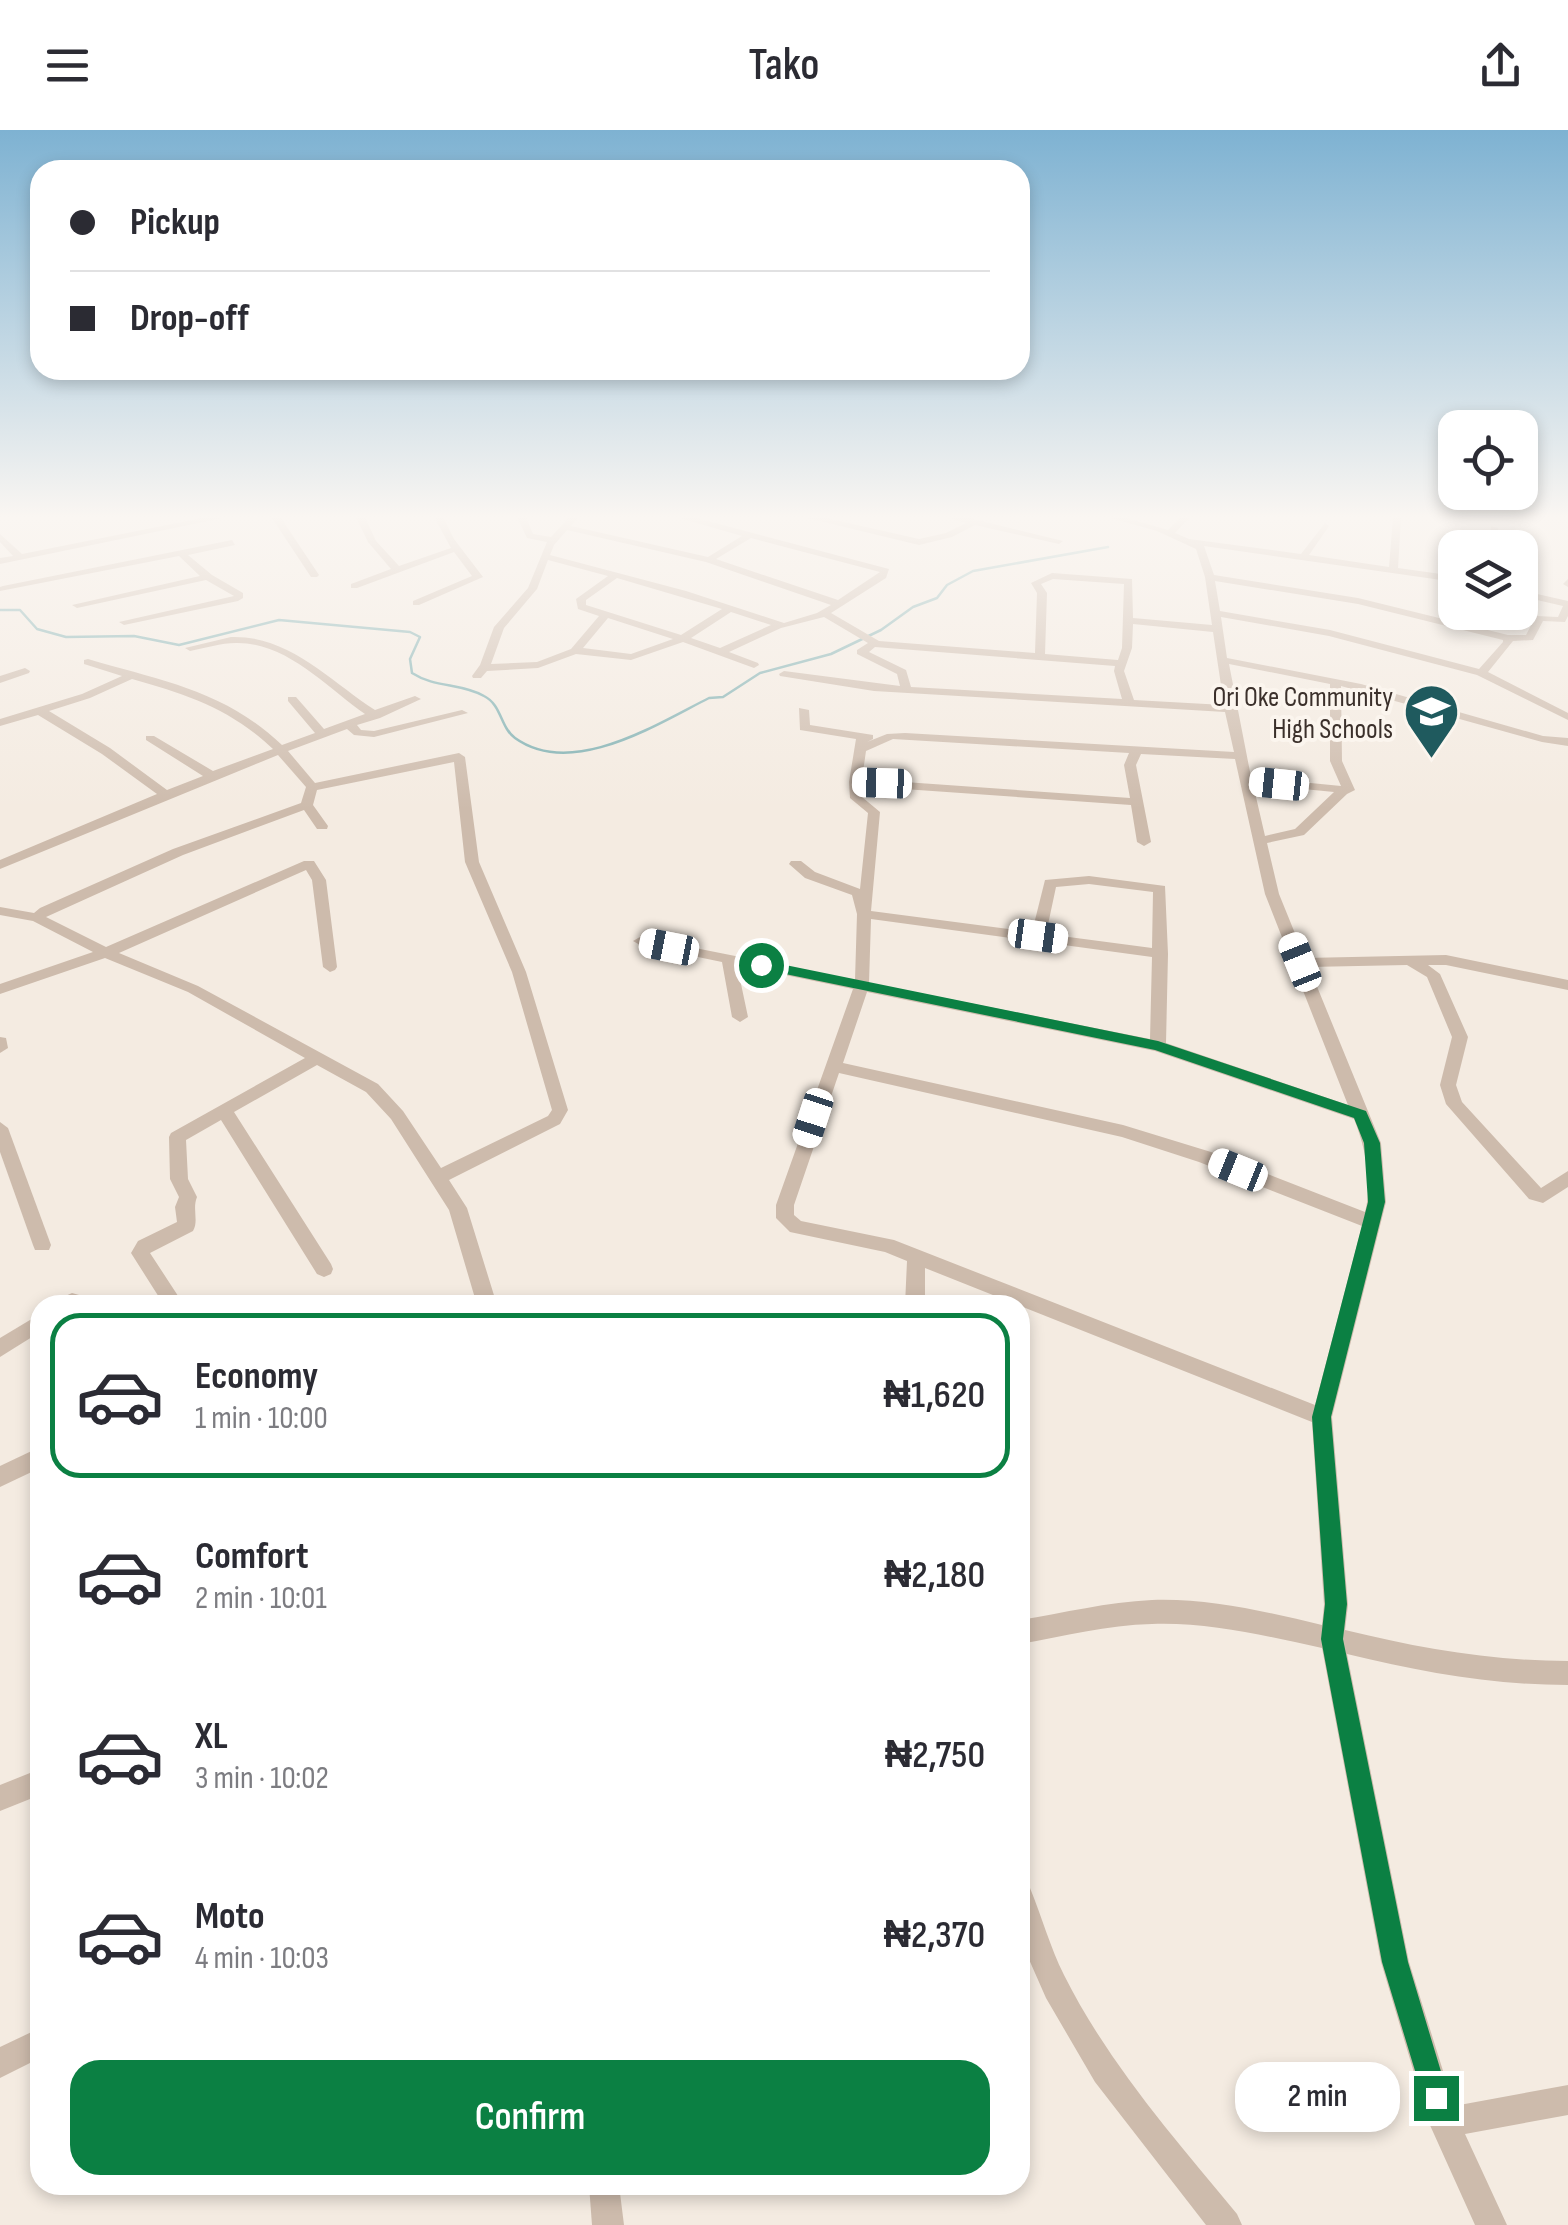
<!DOCTYPE html>
<html lang="en">
<head>
<meta charset="utf-8">
<style>
  body { margin:0; font-family:"Sofia Sans Condensed",sans-serif; background:#f7f7f7; color:#2b2b33; height:100vh; display:flex; flex-direction:column; font-size:38px; white-space:nowrap }
  * { box-sizing:border-box; margin:0 }
  p { font-size:32px; color:#7c7c81 }
  .icon { flex:none; width:55px; height:55px; fill:none; stroke:currentColor; stroke-width:2; stroke-linecap:round; stroke-linejoin:round }
  .map { position:relative; flex:1; overflow:hidden }
  .drawer { position:absolute; left:30px; top:1165px; width:1000px; height:900px; display:flex; flex-direction:column; background:#fff; border-radius:30px; box-shadow:0 5px 15px #0003 }
  .drawer>* { flex:none }
  .top-card { position:absolute; left:30px; top:30px; width:1000px; height:220px; border-radius:30px; box-shadow:0 5px 15px #0003; display:grid; align-content:center; height:220px; padding:0 40px; background:#fff }
  .tools { position:absolute; left:1438px; top:280px; display:grid; gap:20px }
  .tools a { display:grid; place-items:center; width:100px; height:100px; border-radius:20px; background:#fff; box-shadow:0 5px 15px #0003; font-size:50px }
  .end { position:absolute; width:45px; height:45px; margin:-22px; border:12px solid #0b8043; background:#fff; box-shadow:0 0 0 5px #fff }
  .from { border-radius:50% }
  .bubble { position:absolute; height:70px; border-radius:30px; background:#fff; box-shadow:0 5px 15px #0003; font-size:32px; font-weight:600; line-height:70px; text-align:center }
  .car { position:absolute; width:30px; height:60px; margin:-30px -15px; border-radius:12px; box-shadow:0 0 8px 2px #0007; background:linear-gradient(#fff 24%,#345 0 40%,#fff 0 76%,#345 0 86%,#fff 0) }
  .top-card b { display:flex; align-items:center; gap:35px; height:95px; font-size:38px }
  .top-card b+b { border-top:2px solid #e1e1e2 }
  .top-card i { width:25px; height:25px; background:#2b2b33 }
  ul { padding:18px 0 0; list-style:none }
  li { display:flex; align-items:center; gap:30px; height:165px; margin:0 20px 15px; padding:0 20px; border:5px solid transparent; border-radius:30px }
  li div { flex:1 }
  li b { display:block; font-size:38px }
  li em { font-style:normal; font-weight:600 }
  li.selected { border-color:#0b8043 }
  li>.icon { width:90px; height:90px; stroke-width:1.5 }
  .primary-button { display:flex; gap:20px; margin-top:auto; padding:20px 40px }
  .primary-button a { flex:1; height:115px; border-radius:30px; background:#0b8043; color:#fff; font-size:40px; font-weight:600; line-height:115px; text-align:center }
  header { display:flex; justify-content:space-between; align-items:center; height:130px; padding:0 40px; background:#fff; font-size:45px; font-weight:600 }
  .map>svg:first-child { display:block }
</style>
</head>
<body>
<header><svg class="icon" aria-label="menu" viewBox="0 0 24 24"><path d="M4 6h16M4 12h16M4 18h16"/></svg>Tako<svg class="icon" aria-label="share" viewBox="0 0 24 24"><path d="M12 15V3M7 8l5-5 5 5M5 13v7h14v-7"/></svg></header>
<div class="map">
<svg width="1568" height="2095" viewBox="0 0 1568 2095">
  <rect width="100%" height="100%" fill="#f4ebe1"/>
  <g fill="none" stroke-linecap="round" stroke-linejoin="round">
    <path stroke="#7fb0b2" stroke-width="2.5" d="M0,480H20L37,499L66,507L134,506L179,515L279,490L410,502L420,507L410,529L412,543C435,558 461,553 484,566C502,575 500,597 515,608C572,649 657,594 709,568L723,567L760,543L831,524L881,500L913,477L937,468L947,455L973,441L1108,417"/>
    <g fill="#cdbbac" fill-rule="evenodd">
      <path d="M217,385H237L0,434V428L13,426L0,412V404L22,424Z"/>
      <path d="M270,385H279L319,445L317,447H311Z"/>
      <path d="M355,385H364L376,411L399,436L451,418L433,385H442L454,409L483,447L419,475H413V471L472,446L454,422L357,458H351V454L391,439L368,412Z"/>
      <path d="M516,385H525L533,404L551,407L571,385H580L571,396L708,427L742,406L669,385H685L889,439L886,448L831,483L879,511L1035,523L1037,463L1031,453L1052,443L1132,449L1133,488L1212,495L1205,447L1196,419L1157,401L1100,385H1116L1168,400L1183,385H1192L1175,403L1189,409L1301,424L1325,393L1329,396L1309,425L1389,437L1393,388L1397,385L1401,388L1398,438L1455,446V452L1204,416L1214,445L1358,468L1508,505H1526L1536,486L1558,487L1563,476L1520,466V460L1568,471V486L1565,492L1543,491L1533,510L1513,511L1488,542L1568,583V590L1477,545L1329,506L1221,487L1227,528L1361,554L1543,606L1568,608V616L1542,612L1341,556L1342,631L1355,660L1347,664L1304,705L1267,713L1279,764L1305,828L1446,825L1568,850V860L1446,835H1428L1440,844L1468,907L1456,955L1462,972L1541,1058L1568,1041V1057L1543,1073L1529,1069L1446,974L1440,955L1452,907L1427,847L1407,835L1309,837L1381,1013L1386,1072L1332,1287L1348,1475L1345,1500C1419,1518 1491,1531 1568,1531V1555C1492,1555 1421,1542 1347,1524L1409,1832L1454,1976L1568,1955V1985L1465,2004L1507,2095H1475L1429,1993L1381,1832L1322,1518C1267,1506 1209,1492 1152,1494C1107,1495 1064,1506 1020,1514V1490C1064,1483 1107,1472 1152,1470C1209,1468 1267,1482 1322,1495L1324,1475L1312,1292L925,1138V1175H905L907,1131L885,1122L790,1102L776,1088V1075L853,859L737,835L748,887L740,892L732,887L722,832L640,815L633,811L640,807L855,850L857,784L852,765L805,748L789,734L791,731H801L815,742L860,759L868,683L850,668L849,652L856,609L800,600L799,578L809,580L810,595L873,605V609L867,612L887,604L905,603L1234,622L1225,582L874,561L780,546L779,544L784,541L900,556L897,544L857,524V520L868,513L824,487L781,498L729,522L758,533L759,535L754,538L683,512L631,530L576,524L538,538L487,541L481,548H473L472,546L480,535L494,497L528,458L547,412L527,408ZM567,400L706,432L831,475L817,483L784,493L686,461L550,425L554,415ZM751,408L880,442L838,470L716,429ZM548,430L608,446L576,469L578,479L599,486L571,519L537,532L491,534L504,498L537,459ZM617,448L722,479L681,505L586,475V470ZM1053,449L1124,454L1122,518L1118,530L1045,524L1047,463L1041,454ZM1215,451L1358,474L1503,510V512L1479,539L1330,500L1220,481ZM731,482L771,495L720,518L691,508ZM608,488L673,509L631,524L583,518ZM1133,494L1213,502L1224,575L1134,570L1124,541L1132,518ZM875,517L1115,536L1114,541L1122,569L911,557L906,540L869,522ZM1229,534L1330,554V631L1341,656L1251,647ZM893,609L1129,623L1124,635L1130,668L862,649L866,621ZM1141,624L1235,629L1265,764L1348,975L1166,913L1168,824L1165,756L1089,746L1045,750L1032,802L871,781L880,682L862,667L861,656L1131,675L1137,712L1144,716L1151,712L1136,635ZM1253,654L1334,662L1295,699L1265,706ZM1089,754L1153,762L1152,818L1046,804L1056,757ZM871,789L1152,827L1150,909L869,853ZM867,862L1155,921L1354,989C1365,1016 1373,1053 1365,1082L1211,1022L1123,995L843,933ZM839,943L1122,1007L1199,1032L1362,1096L1315,1275L894,1110L801,1091L794,1085V1075Z"/>
      <path d="M795,385H813L919,409L946,403L966,393L939,385H957L1063,411L1059,414L975,395L952,407L919,415Z"/>
      <path d="M1491,396L1498,398V410L1493,418H1484L1490,410Z"/>
      <path d="M232,410L235,415L188,425L212,445L243,463V468L238,471L124,495L119,492L234,466L206,450L77,478L72,475L200,446L179,426L0,461V457L3,456Z"/>
      <path d="M1568,449V457L1563,454Z"/>
      <path d="M231,507C289,505 330,551 375,580L415,566L421,569L380,588L357,595L361,600L374,601L462,580L468,583L374,607L354,605L347,599L288,621L315,653L459,623L465,627L479,732L526,842L568,980L560,994L449,1050L467,1078L497,1175H477L449,1080L391,989L366,962L317,935L234,982L331,1134L333,1139L331,1144L324,1147L317,1144L221,990L186,1010L188,1049L197,1067C192,1079 199,1091 193,1101L150,1123L184,1175H164L131,1123L138,1111L177,1092L175,1077L179,1067L170,1049L169,1007L171,1003L305,928L188,862L105,828L0,864V854L93,822L33,791L0,785V777L34,783L40,778L173,719L301,673L306,657L278,625L0,739V730L157,664L102,624L38,585L0,596V589L82,564L122,546L84,534V530L88,529C162,551 224,560 282,615L315,603L288,571V567H296L324,599L365,584C327,558 287,512 236,513C221,513 205,518 190,521L185,518ZM132,549C186,564 231,579 273,619L213,641L154,606H146V610L203,646L167,660L110,618L49,581L90,568ZM454,632L465,732L512,842L552,980L548,986L441,1038L403,981L378,954L198,856L119,823L306,740L312,750L323,837L330,842L335,840L337,837L326,750L314,731H304L106,817L46,787L183,725L304,680L317,699H327L328,696L313,675L317,660Z"/>
      <path d="M25,538L30,541L29,543L0,553V546Z"/>
      <path d="M0,907L6,908L8,918L0,923Z"/>
      <path d="M0,992L8,998L51,1115L49,1120H35L33,1115L0,1022Z"/>
      <path d="M72,1163L79,1165L83,1175H56L59,1169Z"/>
      <path d="M40,1184V1202L0,1227V1208Z"/>
      <path d="M40,1317V1338L0,1357V1336Z"/>
      <path d="M40,1639V1665L0,1681V1655Z"/>
      <path d="M1020,1754L1030,1758C1042,1787 1050,1817 1064,1845C1108,1933 1175,2009 1237,2084L1242,2095H1206L1095,1952L1046,1868L1020,1809Z"/>
      <path d="M40,1898V1928L0,1948V1917Z"/>
      <path d="M589,2055H619L624,2095H592Z"/>
    </g>
  </g>
  <linearGradient id="sky" x2="0" y2="1"><stop stop-color="#7eb2d2"/><stop offset="0.57" stop-color="#faf6f2"/><stop offset="1" stop-color="#faf6f2" stop-opacity="0"/></linearGradient>
  <rect width="1568" height="679" fill="url(#sky)"/>
  <path fill="#0b8043" d="M761,830L1158,911L1366,981L1380,1013L1385,1072L1331,1287L1347,1474L1343,1509L1408,1832L1449,1968L1445,1977L1436,1981L1426,1977L1382,1832L1321,1509L1325,1474L1312,1287L1368,1072L1364,1013L1354,988L1155,920L756,838V832Z"/>
  <defs>
    <symbol id="university-pin" viewBox="-11 -11 22 30"><path d="M0 17L-7.5 6A9.5 9.5 0 1 1 7.5 6Z" fill="#1f5a5e" stroke="#fbf5ee"/><path d="M0-5L7-2L0 1L-7-2ZM-4 1L0 2.5L4 1V4Q0 6-4 4Z" fill="#fff"/></symbol>
  </defs>
  <g fill-rule="evenodd">
    <use href="#university-pin" x="1400" y="550" width="63" height="86"/>
  </g>
  <g text-anchor="middle" stroke-width="8" stroke-linejoin="round" paint-order="stroke">
    <g font-size="28" fill="#3b302b" stroke="#fbf5ee" text-anchor="end">
      <text x="1393" y="576">Ori Oke Community<tspan x="1393" dy="32">High Schools</tspan></text>
    </g>
  </g>
</svg>
<div class="tools">
<a><svg class="icon" aria-label="locate" viewBox="0 0 24 24"><circle cx="12" cy="12" r="6"/><path d="M12 2v4M12 18v4M2 12h4M18 12h4"/></svg></a>
<a><svg class="icon" aria-label="layers" viewBox="0 0 24 24"><path d="M12 4l9 5-9 5-9-5zM3 14l9 5 9-5"/></svg></a>
</div>
<i class="end from" style="left:761px;top:835px"></i>
<i class="end" style="left:1436px;top:1968px"></i>
<div class="bubble" style="left:1235px;top:1932px;width:165px">2 min</div>
<i class="car" style="left:882px;top:653px;rotate:272deg"></i>
<i class="car" style="left:1279px;top:654px;rotate:276deg"></i>
<i class="car" style="left:1038px;top:806px;rotate:98deg"></i>
<i class="car" style="left:669px;top:817px;rotate:281deg"></i>
<i class="car" style="left:1300px;top:832px;rotate:338deg"></i>
<i class="car" style="left:813px;top:988px;rotate:198deg"></i>
<i class="car" style="left:1238px;top:1040px;rotate:292deg"></i>
<div class="top-card">
<b><i class="from"></i>Pickup</b>
<b><i></i>Drop-off</b>
</div>
<section class="drawer">
<ul>
<li class="selected"><svg class="icon" aria-label="car" viewBox="0 0 24 24"><path d="M5 17H2v-5l4-1 3-4h7l3 4 3 1v5h-3M9 17h6M6 11h13"/><circle cx="7" cy="17" r="2"/><circle cx="17" cy="17" r="2"/></svg><div><b>Economy</b><p>1 min · 10:00</p></div><em>₦1,620</em></li>
<li><svg class="icon" aria-label="car" viewBox="0 0 24 24"><path d="M5 17H2v-5l4-1 3-4h7l3 4 3 1v5h-3M9 17h6M6 11h13"/><circle cx="7" cy="17" r="2"/><circle cx="17" cy="17" r="2"/></svg><div><b>Comfort</b><p>2 min · 10:01</p></div><em>₦2,180</em></li>
<li><svg class="icon" aria-label="car" viewBox="0 0 24 24"><path d="M5 17H2v-5l4-1 3-4h7l3 4 3 1v5h-3M9 17h6M6 11h13"/><circle cx="7" cy="17" r="2"/><circle cx="17" cy="17" r="2"/></svg><div><b>XL</b><p>3 min · 10:02</p></div><em>₦2,750</em></li>
<li><svg class="icon" aria-label="car" viewBox="0 0 24 24"><path d="M5 17H2v-5l4-1 3-4h7l3 4 3 1v5h-3M9 17h6M6 11h13"/><circle cx="7" cy="17" r="2"/><circle cx="17" cy="17" r="2"/></svg><div><b>Moto</b><p>4 min · 10:03</p></div><em>₦2,370</em></li>
</ul>
<div class="primary-button"><a>Confirm</a></div>
</section>
</div>
</body>
</html>
